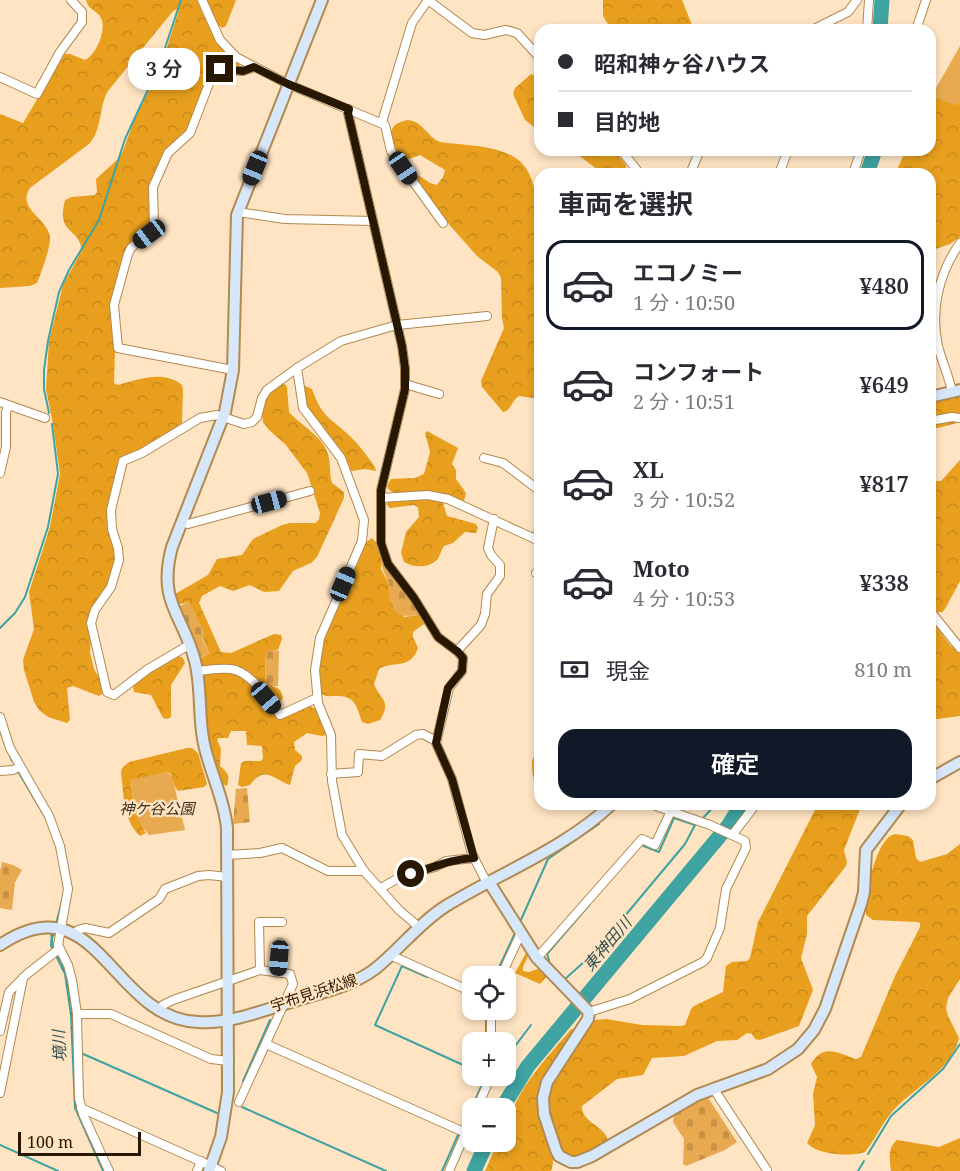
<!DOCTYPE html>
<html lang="ja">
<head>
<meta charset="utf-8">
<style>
  body { margin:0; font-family:"Noto Serif","Noto Sans JP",serif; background:#f2f2f3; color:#2b2b33; height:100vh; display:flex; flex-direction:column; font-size:22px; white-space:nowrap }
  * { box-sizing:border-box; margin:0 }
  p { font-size:20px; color:#7c7c81 }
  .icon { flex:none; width:33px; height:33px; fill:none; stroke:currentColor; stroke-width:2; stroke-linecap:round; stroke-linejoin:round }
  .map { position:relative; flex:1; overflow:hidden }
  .panel { position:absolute; left:534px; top:168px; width:402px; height:642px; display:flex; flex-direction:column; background:#fff; border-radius:18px; box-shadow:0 3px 9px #0003 }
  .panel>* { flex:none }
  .banner { position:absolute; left:534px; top:24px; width:402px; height:132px; border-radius:18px; box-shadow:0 3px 9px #0003; display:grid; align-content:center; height:132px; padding:0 24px; background:#fff }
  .buttons { position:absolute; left:462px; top:966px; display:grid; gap:12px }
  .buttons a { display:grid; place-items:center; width:54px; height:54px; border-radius:12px; background:#fff; box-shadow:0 3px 9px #0003; font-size:30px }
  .scale { position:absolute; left:18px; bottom:15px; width:123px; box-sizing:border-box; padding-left:6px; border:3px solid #281802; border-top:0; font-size:16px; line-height:21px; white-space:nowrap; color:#281802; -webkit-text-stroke:4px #fee4c2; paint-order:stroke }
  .end { position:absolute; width:27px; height:27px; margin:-14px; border:8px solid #281802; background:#fff; box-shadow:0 0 0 3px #fff }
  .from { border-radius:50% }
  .bubble { position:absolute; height:42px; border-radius:18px; background:#fff; box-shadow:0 3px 9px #0003; font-size:20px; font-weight:600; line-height:42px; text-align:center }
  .car { position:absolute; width:18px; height:36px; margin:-18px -9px; border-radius:8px; box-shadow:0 0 4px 2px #0007; background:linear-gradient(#222 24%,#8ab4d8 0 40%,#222 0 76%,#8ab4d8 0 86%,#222 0) }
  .banner b { display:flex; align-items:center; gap:21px; height:57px; font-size:22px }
  .banner b+b { border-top:2px solid #e1e1e2 }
  .banner i { width:15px; height:15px; background:#2b2b33 }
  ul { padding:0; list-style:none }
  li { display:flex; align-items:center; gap:18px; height:90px; margin:0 12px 9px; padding:0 12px; border:3px solid transparent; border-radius:18px }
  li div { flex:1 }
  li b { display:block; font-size:22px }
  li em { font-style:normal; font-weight:600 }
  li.active { border-color:#111827 }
  li>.icon { width:54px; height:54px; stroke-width:1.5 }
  h2 { padding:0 24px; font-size:27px; line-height:72px }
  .pay { display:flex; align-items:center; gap:15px; height:66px; padding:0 24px; font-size:22px }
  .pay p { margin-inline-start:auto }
  .action { display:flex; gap:12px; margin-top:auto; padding:12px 24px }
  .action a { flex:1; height:69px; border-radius:18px; background:#111827; color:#fff; font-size:24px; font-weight:600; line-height:69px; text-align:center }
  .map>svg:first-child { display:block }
</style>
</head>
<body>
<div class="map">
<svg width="960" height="1171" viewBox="0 0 960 1171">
  <defs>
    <pattern id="forest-crowns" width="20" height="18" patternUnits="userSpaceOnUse" patternTransform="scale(1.5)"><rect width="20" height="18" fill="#e89f1e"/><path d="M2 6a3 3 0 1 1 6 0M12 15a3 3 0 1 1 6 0" fill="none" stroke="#c7881a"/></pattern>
    <pattern id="cemetery-stones" width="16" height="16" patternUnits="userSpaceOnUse" patternTransform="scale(1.5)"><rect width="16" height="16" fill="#e8aa50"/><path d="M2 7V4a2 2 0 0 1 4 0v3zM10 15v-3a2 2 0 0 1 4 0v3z" fill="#c79244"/></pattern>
    <pattern id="water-waves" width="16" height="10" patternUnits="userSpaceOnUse" patternTransform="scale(1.5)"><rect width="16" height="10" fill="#3ea3a1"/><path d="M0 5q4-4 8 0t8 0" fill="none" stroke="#348481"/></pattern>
  </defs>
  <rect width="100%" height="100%" fill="#fee4c2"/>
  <g fill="#e8aa50">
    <path d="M960,46V102L955,105H950L932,95Z"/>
    <path d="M167,772L172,776L185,830L149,835L135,817L131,782L134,779Z"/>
  </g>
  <g fill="url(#forest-crowns)">
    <path d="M86,0H197C208,25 217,48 240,65L238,67C226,66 217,64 209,74L187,132L150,186L151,227L134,241L111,305L115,351L114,383L118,385C140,379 163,370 182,385L183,389L182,423L141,451L128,455L121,459L109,503L116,560L110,582L93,609L90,653L94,669L101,681L103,693L99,696L73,686L67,688L70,720L67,723L48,717L39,710L34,702L24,670L23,660L34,629L29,592L50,527L60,474L53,424L46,389L49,341L63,285L82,250C78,226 56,235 65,200L72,197L95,195L97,192L96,179L118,159L122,153L134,121L161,66L178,13L177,9L173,11L108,91C98,108 103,129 89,144L30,188C16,209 48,218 50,237C51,247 41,273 37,283L30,286L0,288V114L23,123L64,54H70L85,60C96,55 107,30 101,18C97,10 88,10 86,0Z"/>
    <path d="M206,0H236L226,26L222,28L217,24Z"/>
    <path d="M603,0H682L694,30H608L609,26L603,16Z"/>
    <path d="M531,74L537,77L540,82V131L525,120L513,94L515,88Z"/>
    <path d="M932,97C940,97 947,104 955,105L960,102V237L950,244L930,251V174H895L906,150H930V100Z"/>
    <path d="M408,120C424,122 427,137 440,142C466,146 508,144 525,167C533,177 534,192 540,202V399L519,396C512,400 511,411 503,412L482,387L481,381L504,328L502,318L501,278L498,272L477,256L446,221L415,179L418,175L430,183L437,185L443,177L445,170L420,155L404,161C390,147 381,124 408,120Z"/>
    <path d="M572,150H614L626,165V174H603Z"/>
    <path d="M281,384H285L287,387L289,412C302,427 321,434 328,454C331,463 329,473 332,483L344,492V498L317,557L311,563L293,571L279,591L264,592L250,585L233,591L220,586L202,596L199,603L221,652L231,653L274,634L281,635L282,639L278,650L266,652L265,683L266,685C276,687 281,687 283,698L278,704L274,703L248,674L202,666L201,658L209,653L188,602L177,605L175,594L208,575L217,559L242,555L253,539L282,525L290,523H316L319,519L320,513L307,473L285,444L269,430L263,422L262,414L267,395Z"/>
    <path d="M303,385L312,389C322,418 331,418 351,437C360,446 368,457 375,467L376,471L365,469L351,471L344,456L306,406Z"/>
    <path d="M960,397V413L951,415L950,420L957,423L930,430V403Z"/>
    <path d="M427,431L458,448L452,464L456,470V479L466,493L464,501L396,494L389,490L387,486L391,479L415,478L424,474L430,452L425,433Z"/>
    <path d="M960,460V581L945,609L942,612H937L930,605V474L936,481H941Z"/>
    <path d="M428,498L442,500L447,516L476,524L478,528L476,533L465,532L453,543L444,546C441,550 440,556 437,560C428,568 414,568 404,562L401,553L406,532L419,517L418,507L414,505L390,508L386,504L390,500Z"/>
    <path d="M372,538L377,543L382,558L381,569L389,584L390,601L404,617L419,615L424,624L413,632V637L418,648C410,671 392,660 379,669L374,684C381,701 392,701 380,720L368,724L362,722C357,708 356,695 336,696C329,696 327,697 321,694C310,648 347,584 366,542Z"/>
    <path d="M930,618L950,645L960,653V716L930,720Z"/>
    <path d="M179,656L183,658L185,663L171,685V717L167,719L163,718L151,695L134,692L133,685L150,671Z"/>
    <path d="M229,671L240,674L254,687L260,702L277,718L309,706L317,709L326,735L322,736L307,733L294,742L295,750L302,756V760L295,766L290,785C274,780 265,764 250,785L242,787L238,785L241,763L245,761H261L263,758L262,746L247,745L246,731H231L228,738H219L217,740L221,749L220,766C228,773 230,775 227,786L222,784L209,741L203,678L206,673Z"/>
    <path d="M187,748H192L198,753L207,784L204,787L178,791L175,787L171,774L167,772L132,780L131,785L135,814L146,833L140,836C123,820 124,795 121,773L122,768L129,762Z"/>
    <path d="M540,750V793C534,787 530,766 533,758C534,756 539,751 540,750Z"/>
    <path d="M818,804H862L844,850L847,862L846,866L807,916V934L801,958L813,990L799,1026L760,1040L755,1039L752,1034L747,1033L737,1040L717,1041L684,1056L652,1058L643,1075L617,1079L582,1106C581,1123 606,1126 608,1141L582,1157L571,1158L563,1153L548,1113L547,1098L551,1084L591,1024L595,1020L606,1019L642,1025L681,1026L685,1025L691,1009L694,1006L723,992L726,966L732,962L747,961L750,958L758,922Z"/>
    <path d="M895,834L908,836L913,840L916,858L920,862L947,854L960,844V979L948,998L946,1008L948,1016L959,1038C951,1072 912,1088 891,1113C881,1125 875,1140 865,1152C851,1157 817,1155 807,1143L815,1125L813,1094L817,1077L811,1064C823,1043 838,1053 856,1059L861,1057L895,976L920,927V923L917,922L873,920L866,915C865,897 875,838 895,834Z"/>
    <path d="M527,951L529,954L523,967V971L529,972L541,968L548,975L540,984L515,973Z"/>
    <path d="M571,1029L576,1030C559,1057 537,1080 539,1114C541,1134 559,1151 551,1171H485L498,1142H506C506,1098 545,1061 571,1029Z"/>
    <path d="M960,1138V1171H891C890,1160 887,1148 897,1140L939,1147Z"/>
  </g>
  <g fill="url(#cemetery-stones)">
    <path d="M382,558L386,565L421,615C406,616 394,619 390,601C388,594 391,587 388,581C384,572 381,569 382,558Z"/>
    <path d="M188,602L190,603L205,634L202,638L209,653L200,658L178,607Z"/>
    <path d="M268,650L279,651L278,686H268L265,683L266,652Z"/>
    <path d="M247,788L250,822L233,824L236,789Z"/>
    <path d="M2,862L13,865L22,870L15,882L12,910L0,908V871Z"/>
    <path d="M707,1096L737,1142L725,1150L686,1166L683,1164L684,1139L673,1122L674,1115Z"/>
  </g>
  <path fill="url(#water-waves)" d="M51,930L56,931L53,938V946L67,974L73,1015L77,1107L105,1171H102L74,1108L70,1015L64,974L50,946Z"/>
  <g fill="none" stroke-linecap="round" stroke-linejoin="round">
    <g stroke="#3ea3a1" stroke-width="2">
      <path d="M49,413L44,389V370L48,341L59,292L69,270L99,220L125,139L159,66L181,0"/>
      <path d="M0,628L15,613L25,597L48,527L58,474L52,424"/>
      <path d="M0,731L12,761"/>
      <path d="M19,773L48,822"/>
      <path d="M703,818L716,804"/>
      <path d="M520,922L548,859L599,824"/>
      <path d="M56,924L62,901"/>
      <path d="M548,962L549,960L547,954L590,904"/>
      <path d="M495,976L515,933"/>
      <path d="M427,977L402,966L375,1025L472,1069"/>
      <path d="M565,979L593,954L685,844L695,825L674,818L659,852L641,845"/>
      <path d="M486,1010V1042"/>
      <path d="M81,1053L217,1113"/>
      <path d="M506,1058L531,1025"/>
      <path d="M243,1081L270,1020"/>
      <path d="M242,1107L386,1171"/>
      <path d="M463,1126L486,1076"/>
      <path d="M0,1145L58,1171"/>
      <path d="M868,1154L891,1116L943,1069L960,1044"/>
      <path d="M442,1171L458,1135"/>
      <path d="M858,1171L864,1161"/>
    </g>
    <g stroke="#3ea3a1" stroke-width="15">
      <path d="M880,30L882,0"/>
      <path d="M867,174L875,150"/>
      <path d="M502,1108L528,1066L728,826L742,804"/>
      <path d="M474,1171L487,1142"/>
    </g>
    <defs>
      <g id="street">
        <path d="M202,0L220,40L236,57L288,84L385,125L391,151L443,223"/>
        <path d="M428,0L472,33L484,35L506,30L517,33L540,58"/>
        <path d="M812,30L848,12L857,0"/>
        <path d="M867,30L869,0"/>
        <path d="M916,30L926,0"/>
        <path d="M0,77L37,94L60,52L82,22V12L71,0"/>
        <path d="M349,109L348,113L402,346L405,368V389L381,490V543L388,564L414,598L438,637L458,652L463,658L462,671L449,688L436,743L452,779L472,854L487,883"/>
        <path d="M382,122L412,23L428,0"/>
        <path d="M621,150L640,174"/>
        <path d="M690,174L700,150"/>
        <path d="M779,174L788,150"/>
        <path d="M853,174L861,150"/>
        <path d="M238,212L285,219L373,221"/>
        <path d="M297,368L303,408L341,458L364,520L362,541L320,638L315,670L318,703L331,735L332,781L342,835L364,871L399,910L419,927"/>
        <path d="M233,370L118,348L114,305L128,254L131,248L154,228L153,187L168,153L190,133L212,76L220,69L243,71L254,67"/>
        <path d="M405,384L439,394"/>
        <path d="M952,392C949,376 942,362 938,346C930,310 939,273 960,243"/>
        <path d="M0,402L45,418"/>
        <path d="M930,421L952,417L960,418"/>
        <path d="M484,458L503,463L540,491"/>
        <path d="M0,473L6,447V412L8,406"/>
        <path d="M381,498L428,495L448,499L535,539L540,529"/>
        <path d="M183,522L188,524L310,491"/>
        <path d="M536,573L540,575"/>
        <path d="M930,611L960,648"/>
        <path d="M189,645L148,669L114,695L107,692L91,623L95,610L111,587L119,560L118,548L112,529L111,510L123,461L142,453L200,418L217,415L244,424L252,422L257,417L262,398L267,390L297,368L341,341L397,325L487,316"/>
        <path d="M457,651L481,625L485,614L487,594L500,576V565L491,555L488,548L494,519"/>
        <path d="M197,671C208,670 220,668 231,669C252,672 268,700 280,715L317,698"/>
        <path d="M0,717L10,748L49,816L60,846L68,889L58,945L68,965L72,980L77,1014L79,1098L83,1114L109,1171"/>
        <path d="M0,771L13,770L19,767"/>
        <path d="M331,774L358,772L359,754L382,756L416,735L423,734L436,741"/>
        <path d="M733,834L756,804"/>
        <path d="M227,855L260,853L282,848L328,871H364"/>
        <path d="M381,888L400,877L435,867L446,861L474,858"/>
        <path d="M76,934L78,930L85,928L109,933L159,899L165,889L198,876L209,875L227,877"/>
        <path d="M390,955L472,992"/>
        <path d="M537,958L642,839L655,845L671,811"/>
        <path d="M260,970L259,922H282"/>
        <path d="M278,972L280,943"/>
        <path d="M501,976L521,933"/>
        <path d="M491,1010V1042"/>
        <path d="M159,1011L163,1005L173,1000L260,970L290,974L293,984L239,1102"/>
        <path d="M589,1012L630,999L703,962L707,958L720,928L726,889L746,848L745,841L710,825L650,804"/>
        <path d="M77,1014H111L211,1059L229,1061"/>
        <path d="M0,1031L9,992L27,974L59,949"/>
        <path d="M266,1044L466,1133"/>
        <path d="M713,1088L767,1170"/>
        <path d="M0,1093L23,978"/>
        <path d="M81,1108L211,1166"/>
        <path d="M477,1108L491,1076"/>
        <path d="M211,1166L221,1171"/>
        <path d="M197,1171L201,1161"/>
        <path d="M449,1171L472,1118"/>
      </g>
      <g id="secondary">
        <path d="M930,397L960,390"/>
        <path d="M930,779L960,762"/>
        <path d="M489,882L537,958L589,1012L588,1019L547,1082L543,1098L544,1114L556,1150L559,1156L571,1162H577L592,1156L697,1095L768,1069L798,1049L814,1030L825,1009L861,904L864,892L866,850L901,804"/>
        <path d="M0,945C98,879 111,1019 198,1022C230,1024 261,1011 291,1002C319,993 351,987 375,969C400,949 419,923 446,906C502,872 564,849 612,804"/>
        <path d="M209,1171L221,1137L228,1092L227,828C224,798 210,772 204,744C198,717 202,688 195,661C183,614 157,603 172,547L225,412L233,370L237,215L322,0"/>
      </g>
    </defs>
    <use href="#street" stroke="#b18951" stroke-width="10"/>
    <use href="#secondary" stroke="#b18951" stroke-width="14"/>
    <use href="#street" stroke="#fff" stroke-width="8"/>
    <use href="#secondary" stroke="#d7e7fa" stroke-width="10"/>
  </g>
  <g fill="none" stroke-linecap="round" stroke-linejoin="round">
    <path stroke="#281802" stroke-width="8" d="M220,69L243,71L254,67L288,84L349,109L348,113L402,346L405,368V389L381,490V543L388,564L414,598L438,637L458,652L463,658L462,671L448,688L436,743L452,779L474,858C451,859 433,868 411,874"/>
  </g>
  <g text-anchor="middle" stroke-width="4.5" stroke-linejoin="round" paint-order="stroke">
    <g font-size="15" font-style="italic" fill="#3d2f1d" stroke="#fee4c2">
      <text x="157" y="814">神ケ谷公園</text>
    </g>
    <g font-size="15" fill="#281802" stroke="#fee4c2">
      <text transform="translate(314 993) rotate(-18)" y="5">宇布見浜松線</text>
    </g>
    <g font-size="16" font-style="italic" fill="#345352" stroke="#fee4c2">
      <text transform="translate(607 944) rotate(-50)" y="6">東神田川</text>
      <text transform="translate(59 1046) rotate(-93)" y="6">境川</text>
    </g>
  </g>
</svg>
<div class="buttons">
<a><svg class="icon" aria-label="locate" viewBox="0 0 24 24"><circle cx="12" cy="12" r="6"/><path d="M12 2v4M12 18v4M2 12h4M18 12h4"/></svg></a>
<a>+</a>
<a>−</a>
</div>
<div class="scale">100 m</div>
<i class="end from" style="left:411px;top:874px"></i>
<i class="end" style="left:220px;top:69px"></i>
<div class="bubble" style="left:128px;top:48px;width:72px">3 分</div>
<i class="car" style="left:255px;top:168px;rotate:202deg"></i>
<i class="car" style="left:403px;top:168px;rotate:146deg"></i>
<i class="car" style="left:149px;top:234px;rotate:233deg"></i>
<i class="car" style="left:269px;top:502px;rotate:75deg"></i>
<i class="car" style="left:343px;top:584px;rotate:23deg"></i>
<i class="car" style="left:266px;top:698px;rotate:140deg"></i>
<i class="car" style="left:279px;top:958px;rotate:185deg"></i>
<div class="banner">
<b><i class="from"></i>昭和神ヶ谷ハウス</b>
<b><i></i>目的地</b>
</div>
<section class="panel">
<h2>車両を選択</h2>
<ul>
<li class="active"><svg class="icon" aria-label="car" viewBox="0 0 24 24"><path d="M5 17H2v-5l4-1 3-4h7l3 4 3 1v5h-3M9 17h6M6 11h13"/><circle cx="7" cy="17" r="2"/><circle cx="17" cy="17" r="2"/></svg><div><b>エコノミー</b><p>1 分 · 10:50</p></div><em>¥480</em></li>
<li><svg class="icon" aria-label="car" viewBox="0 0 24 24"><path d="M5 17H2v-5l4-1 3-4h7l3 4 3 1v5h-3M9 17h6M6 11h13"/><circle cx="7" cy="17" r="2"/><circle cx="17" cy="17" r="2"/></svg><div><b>コンフォート</b><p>2 分 · 10:51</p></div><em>¥649</em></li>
<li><svg class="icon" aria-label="car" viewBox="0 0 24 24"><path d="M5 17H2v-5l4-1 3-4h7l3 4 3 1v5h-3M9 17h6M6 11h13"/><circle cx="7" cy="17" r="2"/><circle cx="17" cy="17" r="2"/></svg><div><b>XL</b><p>3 分 · 10:52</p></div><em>¥817</em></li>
<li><svg class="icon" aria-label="car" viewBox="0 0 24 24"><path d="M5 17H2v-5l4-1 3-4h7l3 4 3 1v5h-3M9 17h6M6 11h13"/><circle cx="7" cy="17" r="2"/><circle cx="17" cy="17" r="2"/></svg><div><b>Moto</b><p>4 分 · 10:53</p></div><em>¥338</em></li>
</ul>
<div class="pay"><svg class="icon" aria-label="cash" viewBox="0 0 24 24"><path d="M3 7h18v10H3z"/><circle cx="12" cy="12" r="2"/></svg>現金<p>810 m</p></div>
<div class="action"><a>確定</a></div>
</section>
</div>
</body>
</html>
